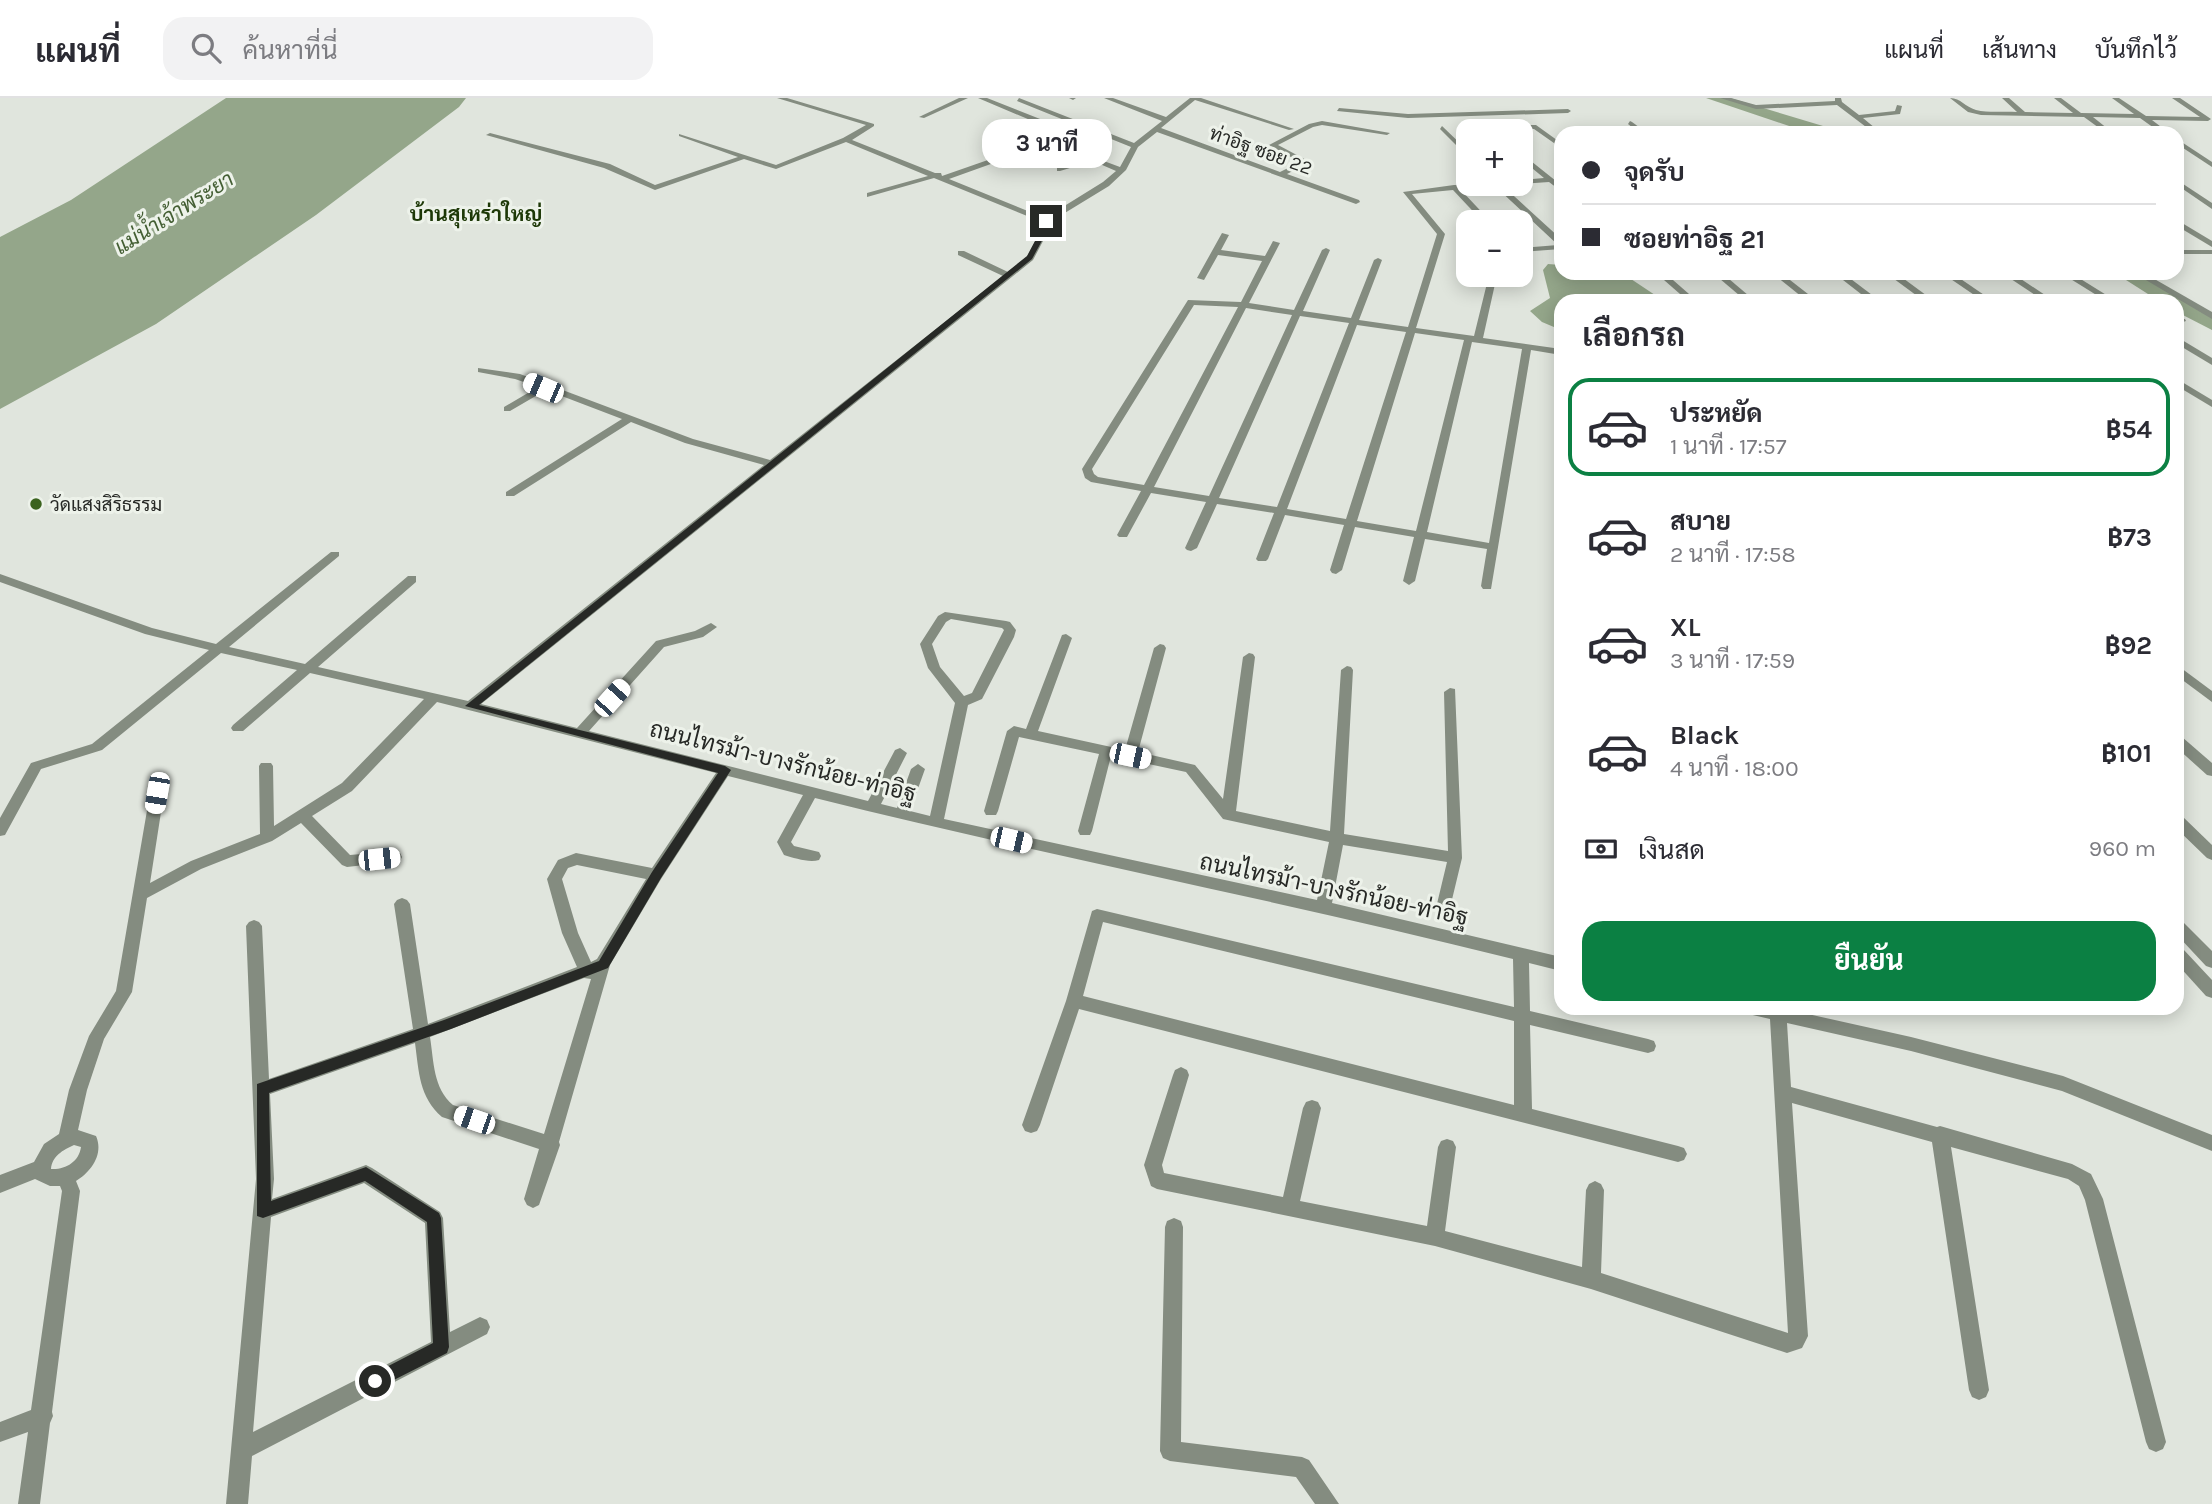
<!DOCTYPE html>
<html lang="th">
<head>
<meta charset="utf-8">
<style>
  body { margin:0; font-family:Karla,Sarabun,sans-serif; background:#f2f2f3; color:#2b2b33; height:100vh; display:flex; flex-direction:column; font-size:26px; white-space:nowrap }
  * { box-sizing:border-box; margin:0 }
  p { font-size:23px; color:#7c7c81 }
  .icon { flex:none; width:38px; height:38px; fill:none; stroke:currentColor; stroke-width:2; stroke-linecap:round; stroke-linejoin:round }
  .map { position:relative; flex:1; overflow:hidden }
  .panel { position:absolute; left:1554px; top:196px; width:630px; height:721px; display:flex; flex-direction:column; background:#fff; border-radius:21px; box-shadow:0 4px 18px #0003 }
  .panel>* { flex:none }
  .guide { position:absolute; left:1554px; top:28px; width:630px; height:154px; border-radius:21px; box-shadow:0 4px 18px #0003; display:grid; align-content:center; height:154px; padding:0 28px; background:#fff }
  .fabs { position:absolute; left:1456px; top:21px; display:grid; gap:14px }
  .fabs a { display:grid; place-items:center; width:77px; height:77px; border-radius:14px; background:#fff; box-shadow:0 4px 18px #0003; font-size:35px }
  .end { position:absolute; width:32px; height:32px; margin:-16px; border:9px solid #272926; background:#fff; box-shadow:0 0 0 4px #fff }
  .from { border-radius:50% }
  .bubble { position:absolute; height:49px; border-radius:21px; background:#fff; box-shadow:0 4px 18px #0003; font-size:23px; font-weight:700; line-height:49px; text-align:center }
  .car { position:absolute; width:21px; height:42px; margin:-21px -10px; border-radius:9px; box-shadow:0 0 5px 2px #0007; background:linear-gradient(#fff 24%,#345 0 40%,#fff 0 76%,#345 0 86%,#fff 0) }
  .guide b { display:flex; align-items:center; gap:24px; height:66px; font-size:26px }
  .guide b+b { border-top:2px solid #e1e1e2 }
  .guide i { width:18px; height:18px; background:#2b2b33 }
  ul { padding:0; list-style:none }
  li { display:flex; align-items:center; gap:21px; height:98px; margin:0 14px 10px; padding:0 14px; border:4px solid transparent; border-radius:21px }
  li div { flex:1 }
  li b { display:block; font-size:26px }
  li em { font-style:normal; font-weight:700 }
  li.selected { border-color:#0b8043 }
  li>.icon { width:63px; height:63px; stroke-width:1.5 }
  h2 { padding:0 28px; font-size:32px; line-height:84px }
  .pay { display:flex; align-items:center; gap:18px; height:77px; padding:0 28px; font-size:26px }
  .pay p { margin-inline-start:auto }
  .cta { display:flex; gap:14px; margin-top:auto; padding:14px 28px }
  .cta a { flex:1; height:80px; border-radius:21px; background:#0b8043; color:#fff; font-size:28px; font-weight:700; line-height:80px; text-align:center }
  header { display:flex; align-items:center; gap:42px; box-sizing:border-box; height:98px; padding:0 35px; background:#fff; border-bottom:2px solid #e1e1e2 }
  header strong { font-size:33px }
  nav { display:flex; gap:38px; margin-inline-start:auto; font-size:24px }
  .search { width:490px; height:63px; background:#f2f2f3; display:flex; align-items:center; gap:18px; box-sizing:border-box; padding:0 24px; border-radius:21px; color:#7c7c81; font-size:26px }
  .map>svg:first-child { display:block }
</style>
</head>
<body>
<header>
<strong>แผนที่</strong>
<div class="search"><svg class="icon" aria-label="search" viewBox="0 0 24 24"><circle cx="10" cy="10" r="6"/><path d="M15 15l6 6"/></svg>ค้นหาที่นี่</div>
<nav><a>แผนที่</a><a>เส้นทาง</a><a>บันทึกไว้</a></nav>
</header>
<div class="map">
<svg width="2212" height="1406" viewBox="0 0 2212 1406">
  <rect width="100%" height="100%" fill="#e0e5dd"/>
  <g fill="#94a68a">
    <path d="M226,0H466L459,9L316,117L156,226L0,311V139L71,102Z"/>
    <path d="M1548,166L1561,167V175H1622L1664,203H1561V232L1542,224L1530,213L1550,200L1543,172Z"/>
  </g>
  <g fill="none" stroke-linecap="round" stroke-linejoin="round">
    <g fill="#94a68a" fill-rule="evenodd">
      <path d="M1706,0H1730L1833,31L1835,35H1810Z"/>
      <path d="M2115,175H2140L2212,217V232L2177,214V203H2159Z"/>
    </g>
    <g fill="#848c80" fill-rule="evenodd">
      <path d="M777,0H787L874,26V28L852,42L935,75H941L942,78L1063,36L978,0H987L1068,32L1069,38L949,81L1045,120L1103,84L1116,73L1093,63L1060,73H1057V69L1093,59L1120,69L1131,49L1017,3L1019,0L1134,45L1162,23L1104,0H1113L1166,19L1190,0H1201L1294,31L1289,32L1195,2L1161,30L1280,74L1300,64L1269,47L1309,26L1322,23L1390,35L1387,37L1322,27L1313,29L1278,47L1310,64L1287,76L1359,102L1360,104L1356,106L1157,34L1138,49L1126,72L1109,88L1050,124L1051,128L1033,162L481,606L577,630L656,543L695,533L711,525L717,529L703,539L664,549L589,633L868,703L895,652L900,650L907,655L881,706L897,710L911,671L918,666L925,671L910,713L930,718L955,605L928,570L920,546L938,518L945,514L1006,523L1010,524L1016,532L1014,539L982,601L968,607L944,721L1317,802L1329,744L1223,721L1186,674L1111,658L1092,733L1090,737H1080L1078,733L1099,656L1019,639L998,713L996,717H986L984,713L1007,633L1014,628L1026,631L1062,537L1066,536L1072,540L1038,633L1125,652L1154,550L1160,546L1164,547L1166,550L1138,654L1195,667L1223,701L1243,559L1249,555L1253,556L1255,559L1236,713L1330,733L1341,572L1347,568L1351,569L1353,572L1344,736L1448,753L1444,594L1450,590L1455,591L1462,760L1449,814L1444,816L1439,814L1436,810L1447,764L1343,747L1332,805L1561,859V873L1529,865L1530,913L1648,941L1654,943L1656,948L1654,953L1648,955L1530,927L1532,1011L1678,1048L1684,1050L1687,1056L1684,1062L1678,1064L1079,911L1040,1027L1037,1033L1031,1035L1025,1033L1022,1027L1066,903L1092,813L1097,811L1514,909L1513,861C1282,803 1047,758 815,700L791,744L794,748L819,754L821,758L819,762C809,765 794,760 784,757L777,744L803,697L728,678L661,781L610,867L559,1044L560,1047L539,1107L533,1110L527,1107L524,1101L539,1051L442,1019C419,999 419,974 415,945L270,996L274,1081L272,1101L366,1067L372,1070L440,1114L443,1120L450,1234L480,1219L487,1222L490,1229L487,1236L252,1358L248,1406H226L256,1081L246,828L249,824L254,822L259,824L262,828L269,981L413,931L394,806L397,802L402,800L407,802L410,806L428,926L577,869L562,835L547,781L558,762L576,755L652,770L716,675L437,604L352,693L312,718L350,757L395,753L400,755L402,759L400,763L347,769L342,767L301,725L272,743L201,771L147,800L132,894L104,941L87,992L78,1032L96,1038C104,1056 91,1074 76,1083L80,1093L52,1314L53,1318L50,1325L40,1406H18L28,1334L0,1344V1324L31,1312L62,1093L60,1088H50L35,1081L0,1095V1077L34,1064L44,1046L59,1036L69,992L89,938L116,893L150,695L157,690L164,695L150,785L191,763L260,736L259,668L261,665H271L273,668L274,728L342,685L424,601L310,575L243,633H233L231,630L233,627L297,572L221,555L102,652L41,671L5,737L0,738V720L31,665L92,646L209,552L145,536L0,484V476L152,530L216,546L331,454H339V458L229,549L305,566L408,478H416V484L318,569L468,603L764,367L685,345L631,324L514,398H506V394L622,321L546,292L510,313H504V309L538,289L515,281L478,274V270L520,276L693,341L770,362L1003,178L958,157V153H964L1008,174L1027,159L1043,128L1042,124L934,80L867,99V95L928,78L846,44L776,71L744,61L655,92L604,70L486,37L490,35L610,66L655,87L738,59L679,38V36L776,67L843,40L866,27ZM951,521L1002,530L1004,532L972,595L964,598L940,569L932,546L946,524ZM577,767L646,781L597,861L591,864L578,835L562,781L568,770ZM1103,824L1514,923V1007L1083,898ZM584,880L591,881L544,1036L453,1007C433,990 434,964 430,939ZM74,1047L81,1049C79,1064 65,1072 51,1071C52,1058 63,1052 74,1047ZM364,1085L425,1125L431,1244L253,1334L271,1119Z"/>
      <path d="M959,0H968L924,20L919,19Z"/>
      <path d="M1069,0H1076L1073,2Z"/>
      <path d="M1720,0H1731L1756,7L1835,3V0H1841L1842,4L1859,17L1895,13L1897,7L1902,8L1900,16L1863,20L1881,35H1874L1837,7L1756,11Z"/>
      <path d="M1950,0C1961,0 1965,9 1976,12C1988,15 2004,13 2017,14L2002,0H2009L2025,14L2073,15L2054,0H2061L2081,15L2134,16L2112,0H2119L2146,18L2200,19L2172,0H2180L2211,21L2208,23L2152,22L2169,35H2161L2140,20L2093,19L2113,35H2106L2084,19L1981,17L1968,14Z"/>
      <path d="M1339,10L1408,16L1568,11L1571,13L1568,15L1408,20L1337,13Z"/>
      <path d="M1630,23L1632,24L1647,35H1639L1628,26Z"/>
      <path d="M1488,27H1536L1561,45V50L1534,31L1486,30Z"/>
      <path d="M1442,28L1468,53V59L1440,31Z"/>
      <path d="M1583,28H1587L1596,35H1589L1583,30Z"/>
      <path d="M1680,30L1687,35H1680L1677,32Z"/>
      <path d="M2177,41L2212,64V69L2177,46Z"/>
      <path d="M1521,55L1561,87V93L1549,84L1521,86H1519L1521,82L1544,80L1521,61Z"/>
      <path d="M2177,82L2212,105V111L2177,87Z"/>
      <path d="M1505,86L1503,88L1561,141V151L1521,154V150L1558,147L1496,89L1461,92L1491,124H1483L1453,92L1412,96L1445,136L1416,230L1474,238L1489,177H1497L1483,240L1561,251V257L1531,252L1491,491H1483L1481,488L1487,451L1425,441L1415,483L1409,487L1403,483L1414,439L1355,429L1342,472L1336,476L1332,475L1330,472L1344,427L1285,417L1268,461L1266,463H1258L1256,461L1274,415L1217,406L1197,450L1191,453L1187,452L1185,450L1206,404L1151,395L1127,439H1119L1117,437L1141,393L1091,384L1085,380L1082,371L1188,202L1241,204L1262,163L1218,157L1204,182L1197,180L1222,135L1229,137L1221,152L1265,158L1273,143L1280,145L1249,205L1294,212L1322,152L1326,150L1330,152L1303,213L1351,220L1374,162L1378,160L1382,162L1359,222L1408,229L1437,136L1403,94L1454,87ZM1194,207L1238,209L1144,387L1098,379L1094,376L1092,371ZM1246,210L1292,217L1209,398L1154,389ZM1300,218L1349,225L1277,409L1219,400ZM1357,227L1406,234L1346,421L1287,411ZM1415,235L1464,242L1416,433L1357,423ZM1472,244L1522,251L1489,445L1427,434Z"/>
      <path d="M2177,122L2212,143V149L2177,128Z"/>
      <rect x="2177" y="152" width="35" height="4"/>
      <path d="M1656,175H1665L1697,203H1688Z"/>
      <path d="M1713,175H1722L1755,203H1746Z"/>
      <path d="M1772,175H1781L1817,203H1807Z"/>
      <path d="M1834,175H1843L1880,203H1870Z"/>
      <path d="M1886,175H1896L1934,203H1924Z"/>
      <path d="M1942,175H1952L1993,203H1983Z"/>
      <path d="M2002,175H2012L2054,203H2044Z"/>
      <path d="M2061,175H2071L2116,203H2106Z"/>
      <path d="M2134,175H2144L2212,214V221Z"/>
      <path d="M2177,220L2185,221L2186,223L2177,226Z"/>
      <path d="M2177,239L2212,260V267L2177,246Z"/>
      <path d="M2177,281L2212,302V309L2177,288Z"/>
      <path d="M2177,567L2212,593V604L2177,578Z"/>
      <path d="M2177,637L2182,639L2212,665V678L2207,677L2177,650Z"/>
      <path d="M2177,717L2182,718L2212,747V762L2207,760L2177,731Z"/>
      <path d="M2177,821L2182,823L2212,853V870L2206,868L2177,837Z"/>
      <path d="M2177,850L2183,851L2212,882V900L2206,898L2177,866Z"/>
      <path d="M1742,910H1781L1911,939L2063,978L2212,1037V1053L2062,993L1911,953L1787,925L1791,989L1937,1029L1940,1028L2072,1066L2091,1076L2103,1101L2166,1344L2163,1351L2156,1354L2149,1351L2146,1344L2085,1102L2079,1088L2068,1081L1951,1049L1989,1292L1986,1299L1979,1302L1972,1299L1969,1292L1932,1044L1792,1005L1808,1238L1802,1250L1787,1255L1591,1191L1435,1148L1157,1091L1151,1088L1144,1067L1173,977L1175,972L1181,969L1187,972L1189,977L1162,1067L1164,1075L1283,1099L1303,1010L1306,1004L1312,1002L1318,1004L1321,1010L1300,1103L1427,1128L1438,1049L1441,1043L1447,1041L1453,1043L1456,1049L1445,1133L1582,1169L1586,1092L1589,1086L1595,1083L1601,1086L1604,1092L1601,1175L1788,1235L1770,921L1744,915Z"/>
      <path d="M1174,1120L1181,1123L1183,1129L1181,1344L1302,1359L1309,1362L1339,1406H1315L1296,1379L1170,1363L1163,1360L1160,1353L1165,1129L1167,1123Z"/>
    </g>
  </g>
  <path fill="#272926" d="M1048,121L1050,128L1032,161L479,607L725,668L731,672L661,780L608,870L451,931L269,995L271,1103L366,1069L439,1115L441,1120L449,1249L447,1255L380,1289H369V1278L433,1245L427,1124L365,1083L263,1120L257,1118V986L444,922L599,863L652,774L718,675L465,608L1027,158L1043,128V123Z"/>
  <circle fill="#3b631e" stroke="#edf2ea" stroke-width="2.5" cx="36" cy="406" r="7"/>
  <g text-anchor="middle" stroke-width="6" stroke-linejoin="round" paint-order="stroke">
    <g font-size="19" fill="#272926" stroke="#edf2ea">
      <text transform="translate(1261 52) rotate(20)" y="7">ท่าอิฐ ซอย 22</text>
    </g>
    <g font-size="19" fill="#272926" stroke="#edf2ea" text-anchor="start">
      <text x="50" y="413">วัดแสงสิริธรรม</text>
    </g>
    <g font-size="21" font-style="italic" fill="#435e33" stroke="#edf2ea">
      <text transform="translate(174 115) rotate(-32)" y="7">แม่น้ำเจ้าพระยา</text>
    </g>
    <g font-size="21" font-weight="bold" fill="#1d3807" stroke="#edf2ea">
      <text x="476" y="123">บ้านสุเหร่าใหญ่</text>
    </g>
    <g font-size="23" fill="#272926" stroke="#edf2ea">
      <text transform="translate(783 663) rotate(14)" y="8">ถนนไทรม้า-บางรักน้อย-ท่าอิฐ</text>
      <text transform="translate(1334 791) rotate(12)" y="8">ถนนไทรม้า-บางรักน้อย-ท่าอิฐ</text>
    </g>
  </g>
</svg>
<div class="fabs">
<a>+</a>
<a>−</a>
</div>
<i class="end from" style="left:375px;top:1283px"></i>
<i class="end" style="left:1046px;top:123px"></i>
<div class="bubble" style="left:982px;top:21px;width:130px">3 นาที</div>
<i class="car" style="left:543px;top:290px;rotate:293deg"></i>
<i class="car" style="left:612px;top:600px;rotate:42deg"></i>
<i class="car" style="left:1130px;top:658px;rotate:102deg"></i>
<i class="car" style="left:157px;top:695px;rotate:190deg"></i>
<i class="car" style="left:1011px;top:742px;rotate:103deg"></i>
<i class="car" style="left:379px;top:761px;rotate:84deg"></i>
<i class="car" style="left:474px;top:1022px;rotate:289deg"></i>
<div class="guide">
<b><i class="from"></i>จุดรับ</b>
<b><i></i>ซอยท่าอิฐ 21</b>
</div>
<section class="panel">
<h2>เลือกรถ</h2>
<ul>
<li class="selected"><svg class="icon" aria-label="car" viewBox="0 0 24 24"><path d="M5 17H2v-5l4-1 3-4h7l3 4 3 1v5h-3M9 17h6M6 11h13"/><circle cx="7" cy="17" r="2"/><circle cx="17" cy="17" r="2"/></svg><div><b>ประหยัด</b><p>1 นาที · 17:57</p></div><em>฿54</em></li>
<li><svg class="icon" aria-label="car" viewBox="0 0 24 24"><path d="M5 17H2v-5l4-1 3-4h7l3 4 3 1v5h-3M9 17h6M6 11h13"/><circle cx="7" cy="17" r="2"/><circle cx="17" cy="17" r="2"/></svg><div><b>สบาย</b><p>2 นาที · 17:58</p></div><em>฿73</em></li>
<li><svg class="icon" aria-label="car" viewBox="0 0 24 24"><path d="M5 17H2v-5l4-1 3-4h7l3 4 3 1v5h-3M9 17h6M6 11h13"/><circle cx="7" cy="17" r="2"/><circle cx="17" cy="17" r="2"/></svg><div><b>XL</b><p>3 นาที · 17:59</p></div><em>฿92</em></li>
<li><svg class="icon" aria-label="car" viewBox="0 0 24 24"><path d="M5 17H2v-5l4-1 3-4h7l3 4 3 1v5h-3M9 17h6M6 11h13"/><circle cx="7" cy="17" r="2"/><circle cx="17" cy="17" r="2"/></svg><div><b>Black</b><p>4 นาที · 18:00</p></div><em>฿101</em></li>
</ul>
<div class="pay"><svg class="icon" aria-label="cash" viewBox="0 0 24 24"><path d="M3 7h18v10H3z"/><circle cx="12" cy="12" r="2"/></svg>เงินสด<p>960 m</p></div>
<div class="cta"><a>ยืนยัน</a></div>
</section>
</div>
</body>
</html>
